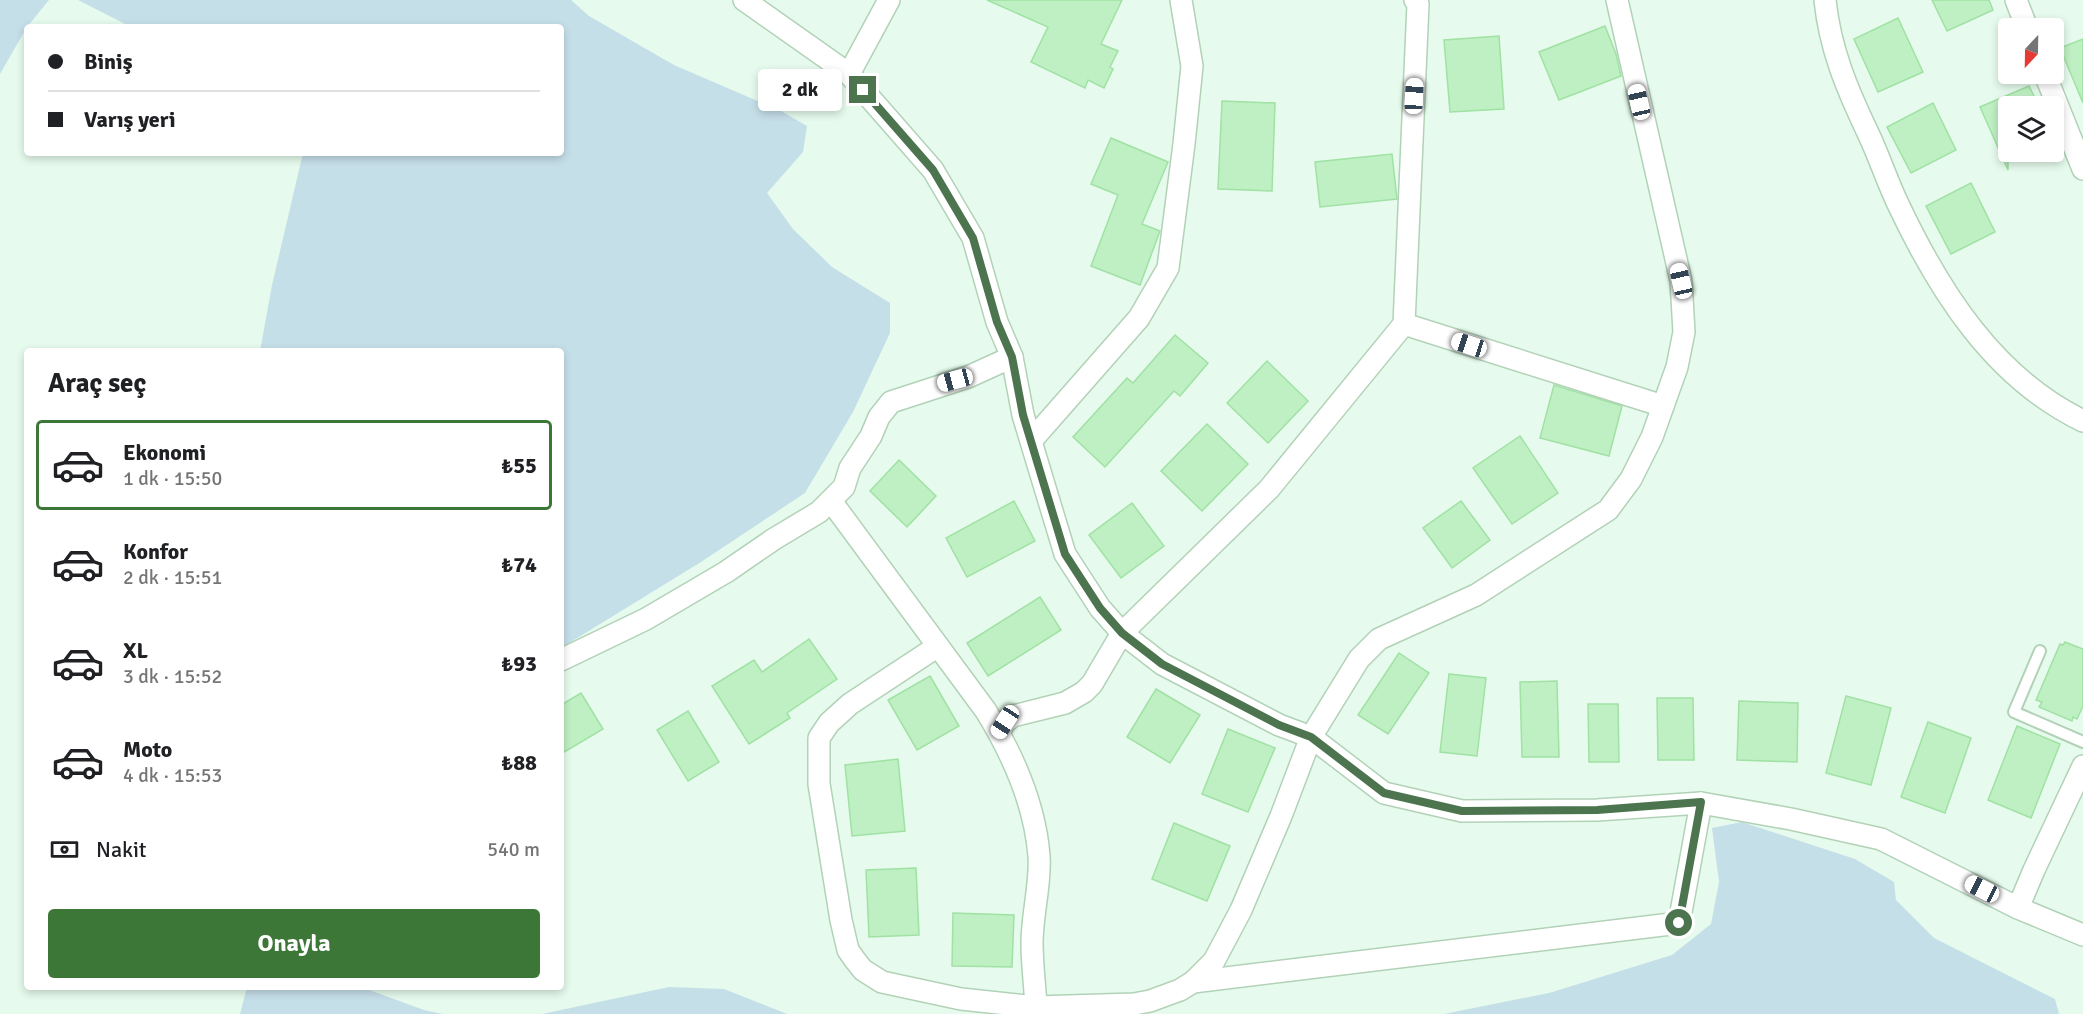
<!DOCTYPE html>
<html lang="tr">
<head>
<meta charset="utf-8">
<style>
  body { margin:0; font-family:Signika,sans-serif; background:#f6f6f6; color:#202124; height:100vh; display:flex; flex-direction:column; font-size:22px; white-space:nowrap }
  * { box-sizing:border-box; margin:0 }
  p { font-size:20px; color:#757577 }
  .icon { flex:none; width:33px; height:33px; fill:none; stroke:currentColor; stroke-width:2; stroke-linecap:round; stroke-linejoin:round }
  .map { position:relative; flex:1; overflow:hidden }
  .details { position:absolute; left:24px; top:348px; width:540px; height:642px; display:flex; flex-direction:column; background:#fff; border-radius:6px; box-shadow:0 3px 9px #0003 }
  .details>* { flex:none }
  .banner { position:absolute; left:24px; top:24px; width:540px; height:132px; border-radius:6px; box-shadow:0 3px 9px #0003; display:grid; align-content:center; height:132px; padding:0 24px; background:#fff }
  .needle { width:39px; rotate:202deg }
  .buttons { position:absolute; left:1998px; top:18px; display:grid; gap:12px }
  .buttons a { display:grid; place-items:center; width:66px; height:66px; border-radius:6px; background:#fff; box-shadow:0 3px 9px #0003; font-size:30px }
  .end { position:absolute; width:27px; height:27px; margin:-14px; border:8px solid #4c744e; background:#fff; box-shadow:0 0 0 3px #fff }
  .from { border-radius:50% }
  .bubble { position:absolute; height:42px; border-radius:6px; background:#fff; box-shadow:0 3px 9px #0003; font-size:20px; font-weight:800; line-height:42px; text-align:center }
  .car { position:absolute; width:18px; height:36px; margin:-18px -9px; border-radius:8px; box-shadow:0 0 4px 2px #0007; background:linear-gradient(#fff 24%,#345 0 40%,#fff 0 76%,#345 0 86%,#fff 0) }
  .banner b { display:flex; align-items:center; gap:21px; height:57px; font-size:22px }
  .banner b+b { border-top:2px solid #e0e0e0 }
  .banner i { width:15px; height:15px; background:#202124 }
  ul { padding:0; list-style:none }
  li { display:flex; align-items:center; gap:18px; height:90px; margin:0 12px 9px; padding:0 12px; border:3px solid transparent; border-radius:6px }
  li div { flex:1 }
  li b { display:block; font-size:22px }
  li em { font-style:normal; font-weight:800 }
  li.on { border-color:#3c7738 }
  li>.icon { width:54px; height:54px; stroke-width:1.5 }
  h2 { padding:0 24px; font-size:27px; line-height:72px }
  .pay { display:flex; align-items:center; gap:15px; height:66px; padding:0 24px; font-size:22px }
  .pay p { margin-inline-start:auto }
  .action { display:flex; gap:12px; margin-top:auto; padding:12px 24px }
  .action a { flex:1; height:69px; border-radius:6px; background:#3c7738; color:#fff; font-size:24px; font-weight:800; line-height:69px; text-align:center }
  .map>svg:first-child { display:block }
</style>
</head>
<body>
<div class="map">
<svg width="2083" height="1014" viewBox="0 0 2083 1014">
  <rect width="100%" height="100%" fill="#e6fbed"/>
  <g fill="#c5dfe9">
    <path d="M0,0H49L27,27L0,74Z"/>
    <path d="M78,0H571L589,16L674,65L781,111L807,126L803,152L767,193L793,229L832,267L890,303V333L853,412L805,493L701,562L561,648V351H260L272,285L303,153H561V27H131Z"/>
    <path d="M1742,822L1855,859L1894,882L1896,900L1934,938L2055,999L2059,1014H1444L1549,993L1672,955L1711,924L1719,882L1712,828Z"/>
    <path d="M247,987H361L424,1010L443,1014H240Z"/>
    <path d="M669,987L724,989L787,1014H542Z"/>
  </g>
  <g fill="#bff0c3" stroke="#a0e1a4" stroke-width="1.5">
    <path d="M987,0H1122L1101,44L1118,51L1110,67L1113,69L1104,88L1088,80L1085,88L1031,62L1048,27Z"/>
    <path d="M1932,0H1989L1993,10L1947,31Z"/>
    <path d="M1898,18L1923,72L1878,92L1854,39Z"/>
    <path d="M1605,26L1616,54L1621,76L1559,100L1539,52Z"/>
    <path d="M1499,36L1504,109L1450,112L1444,40Z"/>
    <path d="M2083,39V103L2060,48Z"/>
    <path d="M2029,86L2039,106H2008V170L1980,107Z"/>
    <path d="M1222,101L1275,103L1272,191L1218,189Z"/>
    <path d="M1933,103L1956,150L1911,173L1887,127Z"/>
    <path d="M1111,138L1168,162L1142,224L1160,231L1140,285L1091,266L1118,195L1091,184Z"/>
    <path d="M1392,154L1397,199L1320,207L1315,162Z"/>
    <path d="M1971,183L1995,232L1951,254L1926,206Z"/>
    <path d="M1175,335L1208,363L1180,396L1174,391L1105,467L1073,437L1127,378L1133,383Z"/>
    <path d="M1267,361L1308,401L1268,443L1227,403Z"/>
    <path d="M1554,385L1622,406L1609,456L1540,438Z"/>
    <path d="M1207,424L1248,464L1202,511L1161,471Z"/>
    <path d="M1520,436L1558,493L1512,524L1473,468Z"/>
    <path d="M899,460L936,496L907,527L870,491Z"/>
    <path d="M1014,501L1035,541L967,577L946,538Z"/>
    <path d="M1461,501L1490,540L1452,568L1423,528Z"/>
    <path d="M1132,503L1164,546L1121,578L1089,535Z"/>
    <path d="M1040,597L1061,630L988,676L967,643Z"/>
    <path d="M809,639L837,679L787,713L790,718L749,744L712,686L754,660L762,672Z"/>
    <path d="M2065,642L2083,649V706L2077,719L2073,717L2072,721L2039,707L2042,702L2036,700L2060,644L2063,645Z"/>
    <path d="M1399,653L1429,673L1388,734L1358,715Z"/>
    <path d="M1449,674L1486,678L1477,756L1440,752Z"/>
    <path d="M930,676L959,726L917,750L888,700Z"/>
    <path d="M1557,681L1559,757H1522L1520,682Z"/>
    <path d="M1156,689L1200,715L1170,763L1127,737Z"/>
    <path d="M581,693L603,729L561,754V705Z"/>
    <path d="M1846,696L1891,708L1871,785L1826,773Z"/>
    <path d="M1657,698H1693L1694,760H1658Z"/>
    <path d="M1739,701L1798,703L1797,762L1737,760Z"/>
    <path d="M1588,704H1618L1619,762H1589Z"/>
    <path d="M688,711L719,762L688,781L657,730Z"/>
    <path d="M1928,722L1971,738L1945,813L1901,797Z"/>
    <path d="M2017,726L2060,744L2031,818L1988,800Z"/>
    <path d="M1228,729L1275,748L1248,812L1202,794Z"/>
    <path d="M898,759L905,831L852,836L845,765Z"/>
    <path d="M1174,823L1230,846L1207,901L1152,879Z"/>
    <path d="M916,868L919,935L869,937L866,870Z"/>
    <path d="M953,913L1014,915L1012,967L952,966Z"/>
  </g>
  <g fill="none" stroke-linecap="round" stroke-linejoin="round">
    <defs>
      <path id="service" d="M2040,651L2014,712L2083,742"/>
      <g id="minor">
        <path d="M744,0L849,74L933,170L973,238L997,322L1012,357L1023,415L1065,554L1100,608L1122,633L1162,664L1279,725L1311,737L1384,793L1462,811L1597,810L1701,803L1791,819L1881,839L2018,908L2083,935"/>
        <path d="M1825,0C1830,49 1847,89 1868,133C1879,156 1887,181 1898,204C1939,291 1994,378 2083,421"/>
        <path d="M2016,0L2027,28"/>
        <path d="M849,74L889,0"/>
        <path d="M2045,74L2083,169"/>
        <path d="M1404,324L1663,406"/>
        <path d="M1031,441L1139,318L1168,268L1184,144L1192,66L1181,0"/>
        <path d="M831,501L986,711C1013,755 1035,804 1039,856C1041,884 1032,914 1032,943C1032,964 1035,986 1036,1007"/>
        <path d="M938,646L850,704L829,723L819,738V784L841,920L848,950L855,960L863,970L882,982L961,999L1036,1007L1134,1004L1150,1001L1180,990L1193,982L1214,961L1241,910L1281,816L1311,737L1359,659L1379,639L1476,595L1608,510L1631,479L1652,437L1677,367L1684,332L1681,281L1617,0"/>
        <path d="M561,660L646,619L726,572L774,539L819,512L844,487L850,468L871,436L879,417L891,402L968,377L1012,357"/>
        <path d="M999,732L1005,722L1013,716L1065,703L1084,692L1092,684L1122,633L1269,489L1404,324L1418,4L1415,0"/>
        <path d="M2018,908L2034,870L2083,766"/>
        <path d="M1193,982L1679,923L1701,803"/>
      </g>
    </defs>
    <use href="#service" stroke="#b2d2b7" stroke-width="14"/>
    <use href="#minor" stroke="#b2d2b7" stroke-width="24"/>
    <use href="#service" stroke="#fff" stroke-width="10"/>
    <use href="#minor" stroke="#fff" stroke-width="21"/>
  </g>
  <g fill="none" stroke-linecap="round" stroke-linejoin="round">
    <path stroke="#4c744e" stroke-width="8" d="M863,90L933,170L973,238L997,322L1012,357L1023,415L1065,554L1100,608L1122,633L1162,664L1279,725L1311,737L1384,793L1462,811L1597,810L1701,802L1679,923"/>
  </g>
</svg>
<div class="buttons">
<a><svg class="needle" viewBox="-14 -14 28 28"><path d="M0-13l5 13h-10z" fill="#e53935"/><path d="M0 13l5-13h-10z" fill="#757577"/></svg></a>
<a><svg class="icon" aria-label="layers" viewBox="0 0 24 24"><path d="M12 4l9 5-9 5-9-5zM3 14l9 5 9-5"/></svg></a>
</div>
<i class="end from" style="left:1679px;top:923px"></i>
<i class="end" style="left:863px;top:90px"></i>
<div class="bubble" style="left:758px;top:69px;width:84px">2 dk</div>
<i class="car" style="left:1414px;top:96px;rotate:3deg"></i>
<i class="car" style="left:1639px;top:102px;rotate:347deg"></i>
<i class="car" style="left:1681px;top:281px;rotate:347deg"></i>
<i class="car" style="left:1469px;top:345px;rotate:288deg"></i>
<i class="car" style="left:955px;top:380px;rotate:255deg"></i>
<i class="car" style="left:1005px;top:722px;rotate:213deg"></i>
<i class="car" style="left:1982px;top:889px;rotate:297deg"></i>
<div class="banner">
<b><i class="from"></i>Biniş</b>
<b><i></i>Varış yeri</b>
</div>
<section class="details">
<h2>Araç seç</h2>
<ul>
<li class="on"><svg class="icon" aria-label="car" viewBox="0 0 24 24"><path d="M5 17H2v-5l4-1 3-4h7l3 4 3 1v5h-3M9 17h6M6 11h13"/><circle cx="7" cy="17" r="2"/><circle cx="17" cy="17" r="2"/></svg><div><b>Ekonomi</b><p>1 dk · 15:50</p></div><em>₺55</em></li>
<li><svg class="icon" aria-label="car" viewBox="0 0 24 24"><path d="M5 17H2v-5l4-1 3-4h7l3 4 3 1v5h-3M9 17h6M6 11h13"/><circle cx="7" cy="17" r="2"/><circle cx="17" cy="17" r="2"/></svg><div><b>Konfor</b><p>2 dk · 15:51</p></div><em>₺74</em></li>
<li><svg class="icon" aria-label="car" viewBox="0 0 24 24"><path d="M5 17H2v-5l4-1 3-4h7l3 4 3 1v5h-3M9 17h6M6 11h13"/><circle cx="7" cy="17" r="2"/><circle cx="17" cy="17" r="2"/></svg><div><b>XL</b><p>3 dk · 15:52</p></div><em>₺93</em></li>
<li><svg class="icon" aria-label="car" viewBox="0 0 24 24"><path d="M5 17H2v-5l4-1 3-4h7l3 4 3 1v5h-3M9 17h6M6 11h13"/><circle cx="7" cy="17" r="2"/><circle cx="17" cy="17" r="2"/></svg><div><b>Moto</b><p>4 dk · 15:53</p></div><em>₺88</em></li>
</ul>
<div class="pay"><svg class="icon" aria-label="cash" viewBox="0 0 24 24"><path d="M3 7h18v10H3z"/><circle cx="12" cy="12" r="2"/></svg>Nakit<p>540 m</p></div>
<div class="action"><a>Onayla</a></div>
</section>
</div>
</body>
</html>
